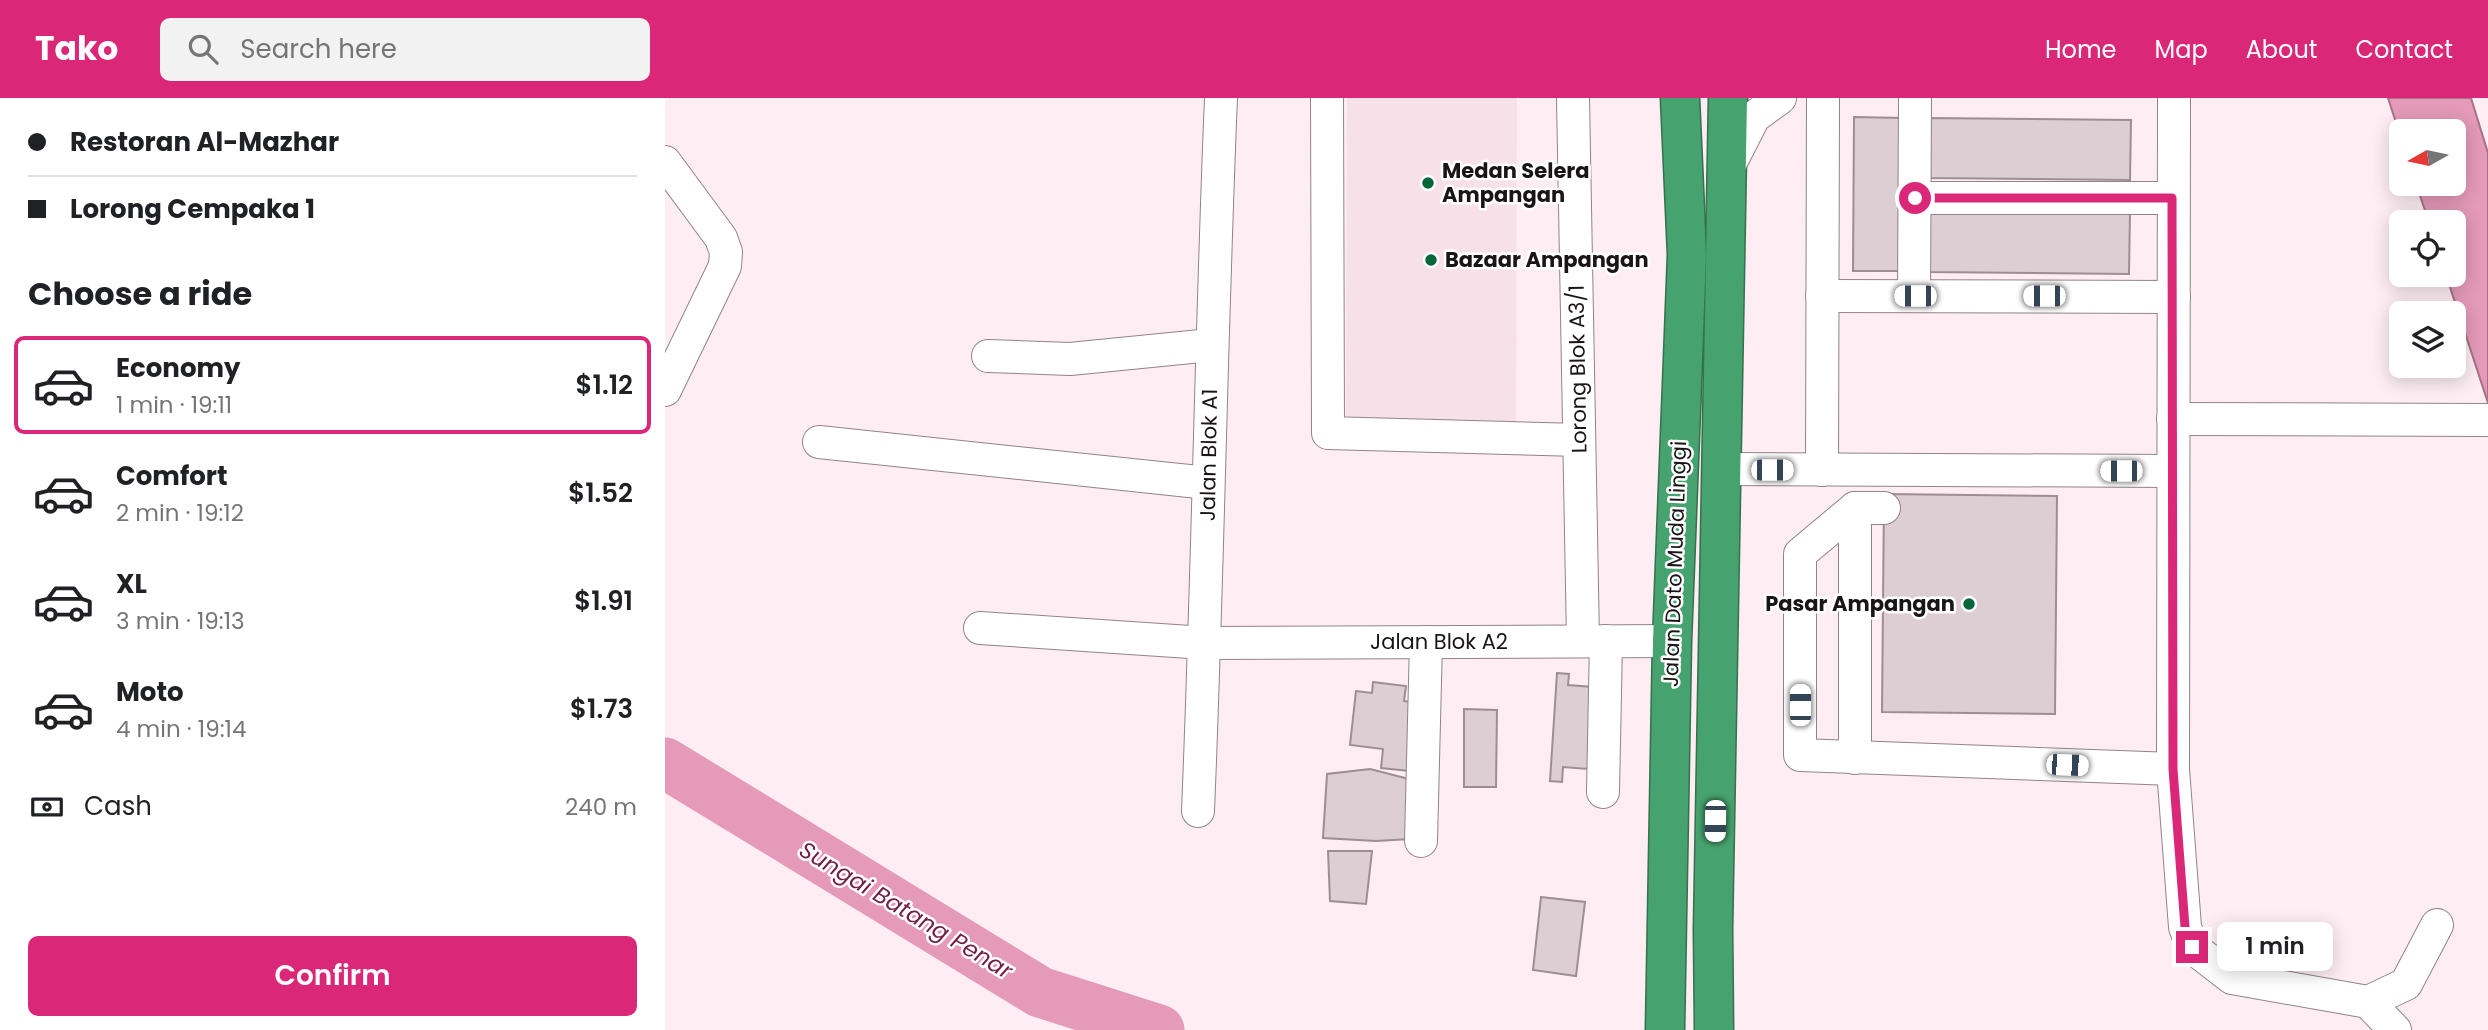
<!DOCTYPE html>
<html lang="en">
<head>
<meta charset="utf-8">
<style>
  body { margin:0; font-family:Poppins,sans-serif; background:#f2f2f2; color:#202124; height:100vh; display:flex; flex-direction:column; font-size:26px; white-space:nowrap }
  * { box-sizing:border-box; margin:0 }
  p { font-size:23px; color:#757577 }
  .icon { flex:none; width:38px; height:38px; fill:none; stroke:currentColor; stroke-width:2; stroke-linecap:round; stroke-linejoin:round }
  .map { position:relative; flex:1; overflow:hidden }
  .sheet { display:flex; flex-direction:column; background:#fff; width:665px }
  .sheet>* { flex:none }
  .banner { display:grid; align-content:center; height:154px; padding:0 28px; background:#fff }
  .needle { width:46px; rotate:261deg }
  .buttons { position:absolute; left:1724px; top:21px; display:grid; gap:14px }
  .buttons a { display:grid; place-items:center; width:77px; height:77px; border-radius:10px; background:#fff; box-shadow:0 4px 18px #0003; font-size:35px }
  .end { position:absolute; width:32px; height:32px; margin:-16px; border:9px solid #db2777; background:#fff; box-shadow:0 0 0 4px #fff }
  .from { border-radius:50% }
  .bubble { position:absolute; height:49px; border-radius:10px; background:#fff; box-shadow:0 4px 18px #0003; font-size:23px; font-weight:600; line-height:49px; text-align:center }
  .car { position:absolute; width:21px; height:42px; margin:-21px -10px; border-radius:9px; box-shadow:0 0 5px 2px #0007; background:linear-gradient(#fff 24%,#345 0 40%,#fff 0 76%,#345 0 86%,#fff 0) }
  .banner b { display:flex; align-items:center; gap:24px; height:66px; font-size:26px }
  .banner b+b { border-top:2px solid #e0e0e0 }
  .banner i { width:18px; height:18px; background:#202124 }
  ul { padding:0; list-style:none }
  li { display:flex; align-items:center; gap:21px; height:98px; margin:0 14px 10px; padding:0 14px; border:4px solid transparent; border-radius:10px }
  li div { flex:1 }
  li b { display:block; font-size:26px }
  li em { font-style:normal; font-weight:600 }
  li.on { border-color:#db2777 }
  li>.icon { width:63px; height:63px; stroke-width:1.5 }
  h2 { padding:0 28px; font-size:32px; line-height:84px }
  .pay { display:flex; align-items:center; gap:18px; height:77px; padding:0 28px; font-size:26px }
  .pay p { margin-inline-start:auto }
  .button { display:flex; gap:14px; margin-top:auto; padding:14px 28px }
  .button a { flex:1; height:80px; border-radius:10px; background:#db2777; color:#fff; font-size:28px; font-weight:600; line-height:80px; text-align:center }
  header { display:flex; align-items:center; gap:42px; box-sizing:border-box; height:98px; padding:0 35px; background:#db2777; color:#fff }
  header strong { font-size:33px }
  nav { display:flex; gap:38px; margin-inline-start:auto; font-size:24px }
  .search { width:490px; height:63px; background:#f2f2f2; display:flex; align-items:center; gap:18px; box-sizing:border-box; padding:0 24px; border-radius:10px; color:#757577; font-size:26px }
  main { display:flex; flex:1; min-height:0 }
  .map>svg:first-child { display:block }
</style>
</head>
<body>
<header>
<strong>Tako</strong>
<div class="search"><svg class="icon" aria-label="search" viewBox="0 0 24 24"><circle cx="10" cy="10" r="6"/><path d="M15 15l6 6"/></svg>Search here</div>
<nav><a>Home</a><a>Map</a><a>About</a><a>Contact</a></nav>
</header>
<main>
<section class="sheet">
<div class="banner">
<b><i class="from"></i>Restoran Al-Mazhar</b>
<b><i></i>Lorong Cempaka 1</b>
</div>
<h2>Choose a ride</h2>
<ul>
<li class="on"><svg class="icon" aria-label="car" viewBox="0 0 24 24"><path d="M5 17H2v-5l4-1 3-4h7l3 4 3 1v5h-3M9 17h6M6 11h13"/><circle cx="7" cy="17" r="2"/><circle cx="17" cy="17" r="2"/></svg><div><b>Economy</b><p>1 min · 19:11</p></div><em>$1.12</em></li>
<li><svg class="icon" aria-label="car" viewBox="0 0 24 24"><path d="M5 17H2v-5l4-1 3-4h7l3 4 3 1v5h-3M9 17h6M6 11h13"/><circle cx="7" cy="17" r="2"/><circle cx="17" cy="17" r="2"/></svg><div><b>Comfort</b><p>2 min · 19:12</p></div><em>$1.52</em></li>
<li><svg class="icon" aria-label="car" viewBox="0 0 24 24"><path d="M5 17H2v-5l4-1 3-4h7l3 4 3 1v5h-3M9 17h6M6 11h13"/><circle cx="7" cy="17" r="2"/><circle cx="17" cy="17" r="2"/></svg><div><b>XL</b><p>3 min · 19:13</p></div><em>$1.91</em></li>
<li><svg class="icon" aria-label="car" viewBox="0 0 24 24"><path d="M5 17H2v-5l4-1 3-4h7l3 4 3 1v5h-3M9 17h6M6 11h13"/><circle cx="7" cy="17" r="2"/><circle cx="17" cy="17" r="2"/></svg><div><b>Moto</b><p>4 min · 19:14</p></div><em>$1.73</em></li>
</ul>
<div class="pay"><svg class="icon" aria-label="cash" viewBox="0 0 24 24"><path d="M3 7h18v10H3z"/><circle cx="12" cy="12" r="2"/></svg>Cash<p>240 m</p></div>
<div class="button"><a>Confirm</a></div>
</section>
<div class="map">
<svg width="1823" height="932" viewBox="0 0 1823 932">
  <rect width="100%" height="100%" fill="#feeef4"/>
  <path fill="#f8e0e9" d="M682,0H852L851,325L681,324Z"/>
  <path fill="#e49ab8" stroke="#a77287" stroke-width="2" d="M1723,0H1806L1823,55V305L1781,177H1788V124H1764L1751,86H1788V33H1736V40Z"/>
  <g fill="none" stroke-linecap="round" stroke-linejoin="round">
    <path stroke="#e49ab8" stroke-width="51" d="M0,665L375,894L494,932"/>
  </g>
  <g fill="#ddced3" stroke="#9d8e93" stroke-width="2">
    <path d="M1189,19L1239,20L1238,173H1188Z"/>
    <path d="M1263,20L1466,22L1465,82L1263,80Z"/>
    <path d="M1262,113L1465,115L1464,176L1262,174Z"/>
    <path d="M1219,396L1392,398L1390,616L1217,614Z"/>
    <path d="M892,575L904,576L903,587L928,589L923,671L898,669L897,684L885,683Z"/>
    <path d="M708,584L741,588L739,603L751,605L744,673L716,670L718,651L685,647L691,593L707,595Z"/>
    <path d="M799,611L832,612L831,689H799Z"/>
    <path d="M705,671L748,682L745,741L711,743L658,740L662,676Z"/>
    <path d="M663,753H707L701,806L665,803Z"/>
    <path d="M876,799L920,804L911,878L868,872Z"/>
  </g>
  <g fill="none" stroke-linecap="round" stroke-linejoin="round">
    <defs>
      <g id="minor">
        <path d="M662,0L663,335L914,342"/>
        <path d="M908,0L918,543"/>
        <path d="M1509,0L1508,671L1520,829L1527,849L1567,880L1703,904L1741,886L1772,827"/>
        <path d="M0,64L56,140L61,154L60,168L0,292"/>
        <path d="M1063,70L1089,19L1115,0"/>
        <path d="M1250,100H1507"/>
        <path d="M1157,198L1509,199"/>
        <path d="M1249,198L1250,0"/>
        <path d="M323,258L405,261L546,247"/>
        <path d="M1508,321L1823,322"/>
        <path d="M154,344L543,385"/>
        <path d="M1057,371L1508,373"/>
        <path d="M1157,372L1158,0"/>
        <path d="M1190,410V660"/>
        <path d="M1219,410H1190L1135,456V657L1508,671"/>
        <path d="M315,530L540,545L1007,543"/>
        <path d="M938,694L941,543"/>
        <path d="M533,713C543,475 546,238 556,0"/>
        <path d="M756,743L761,544"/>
        <path d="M1703,904L1730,932"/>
      </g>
      <g id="highway">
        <path d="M1000,932L1007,543L1022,157L1015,0"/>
        <path d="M1049,932L1048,831L1063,0"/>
      </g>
    </defs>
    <use href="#minor" stroke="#918388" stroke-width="34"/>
    <use href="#highway" stroke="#36704f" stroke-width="41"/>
    <use href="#minor" stroke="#fff" stroke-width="32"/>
    <use href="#highway" stroke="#46a26e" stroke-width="38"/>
  </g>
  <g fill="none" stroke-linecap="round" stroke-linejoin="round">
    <path stroke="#db2777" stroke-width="9" d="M1250,100H1507L1508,671L1520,829L1527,849"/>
  </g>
  <g fill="#07673b" stroke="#fff" stroke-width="2.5">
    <circle cx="763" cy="85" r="7"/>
    <circle cx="766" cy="162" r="7"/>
    <circle cx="1304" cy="506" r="7"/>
  </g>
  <g text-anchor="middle" stroke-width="5" stroke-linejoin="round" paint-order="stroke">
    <g font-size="21" font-weight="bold" fill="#191416" stroke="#fff" text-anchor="start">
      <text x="777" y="80">Medan Selera<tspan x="777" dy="24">Ampangan</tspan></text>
      <text x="780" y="169">Bazaar Ampangan</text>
      <text x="1290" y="513" text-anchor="end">Pasar Ampangan</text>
    </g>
    <g font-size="21" fill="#191416" stroke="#fff">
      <text transform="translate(913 271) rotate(-91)" y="7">Lorong Blok A3/1</text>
      <text transform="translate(544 357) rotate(-89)" y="7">Jalan Blok A1</text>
      <text transform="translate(1010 466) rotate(-88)" y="7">Jalan Dato Muda Linggi</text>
      <text x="774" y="551">Jalan Blok A2</text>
    </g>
    <g font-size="23" font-style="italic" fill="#731d48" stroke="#fff">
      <text transform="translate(241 812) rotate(31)" y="8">Sungai Batang Penar</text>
    </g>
  </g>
</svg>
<div class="buttons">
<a><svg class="needle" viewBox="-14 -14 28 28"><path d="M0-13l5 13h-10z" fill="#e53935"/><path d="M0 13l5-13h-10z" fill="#757577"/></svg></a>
<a><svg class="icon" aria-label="locate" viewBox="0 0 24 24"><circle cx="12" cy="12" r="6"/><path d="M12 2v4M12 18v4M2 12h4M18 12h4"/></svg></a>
<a><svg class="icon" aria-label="layers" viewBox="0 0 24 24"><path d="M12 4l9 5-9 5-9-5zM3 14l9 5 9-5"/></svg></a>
</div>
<i class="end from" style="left:1250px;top:100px"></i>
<i class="end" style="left:1527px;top:849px"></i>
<div class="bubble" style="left:1552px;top:824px;width:116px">1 min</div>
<i class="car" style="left:1250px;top:198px;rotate:270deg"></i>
<i class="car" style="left:1379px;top:198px;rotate:270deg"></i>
<i class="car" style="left:1107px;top:372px;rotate:90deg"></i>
<i class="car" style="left:1456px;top:373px;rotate:270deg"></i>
<i class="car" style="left:1135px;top:607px;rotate:0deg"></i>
<i class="car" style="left:1402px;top:667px;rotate:92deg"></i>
<i class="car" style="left:1050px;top:723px;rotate:181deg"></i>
</div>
</main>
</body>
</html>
